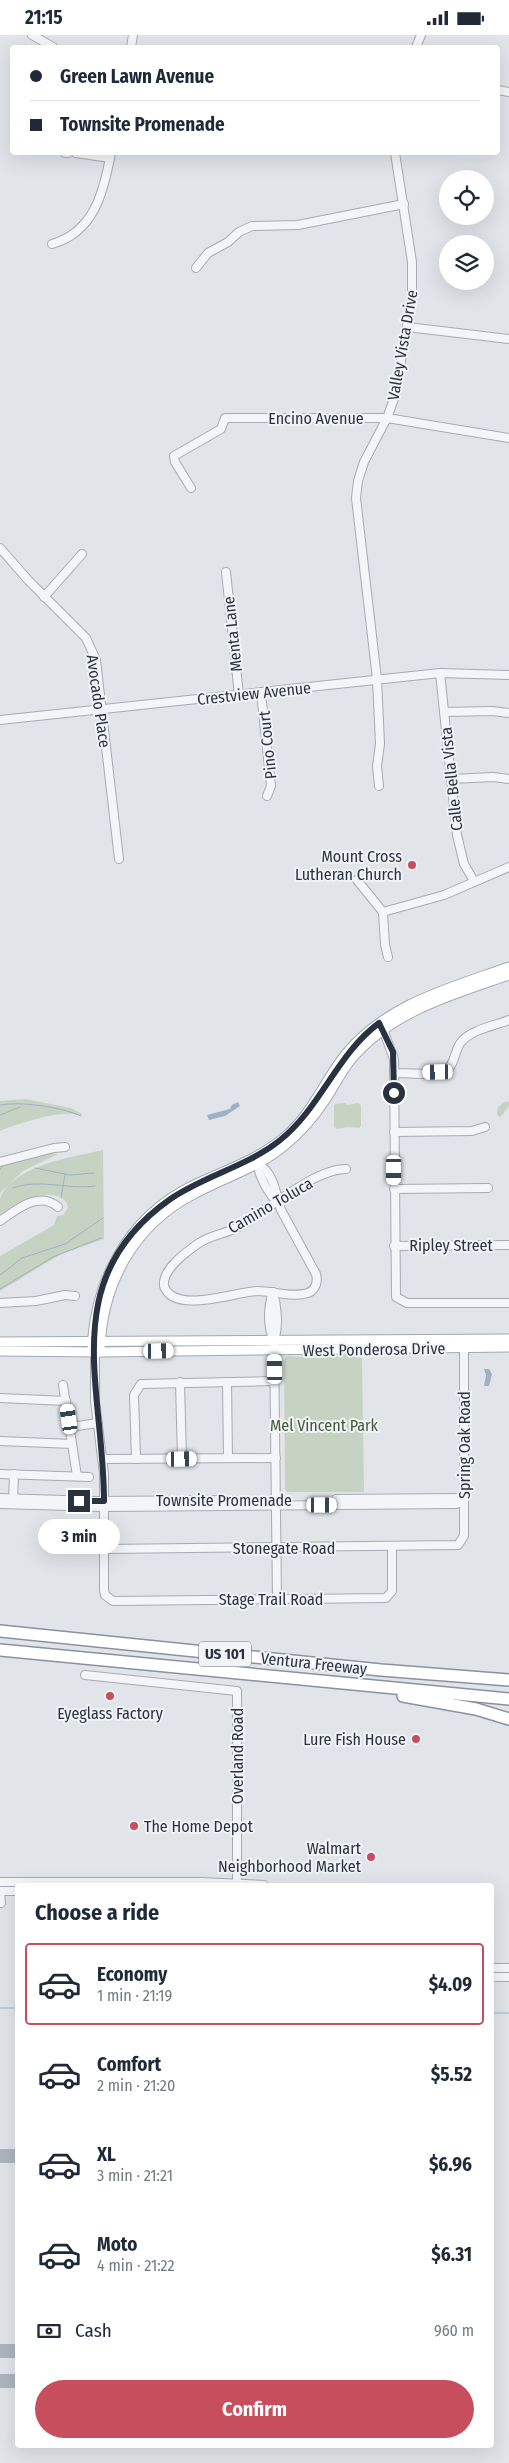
<!DOCTYPE html>
<html lang="en">
<head>
<meta charset="utf-8">
<style>
  body { margin:0; font-family:"Fira Sans Condensed",sans-serif; background:#f2f2f3; color:#1f2937; height:100vh; display:flex; flex-direction:column; font-size:19px; white-space:nowrap }
  * { box-sizing:border-box; margin:0 }
  p { font-size:16px; color:#747a83 }
  .icon { flex:none; width:28px; height:28px; fill:none; stroke:currentColor; stroke-width:2; stroke-linecap:round; stroke-linejoin:round }
  .map { position:relative; flex:1; overflow:hidden }
  .sheet { position:absolute; left:15px; top:1848px; width:479px; height:565px; display:flex; flex-direction:column; background:#fff; border-radius:5px; box-shadow:0 5px 20px #0002 }
  .sheet>* { flex:none }
  .banner { position:absolute; left:10px; top:10px; width:490px; height:110px; border-radius:5px; box-shadow:0 5px 20px #0002; display:grid; align-content:center; height:110px; padding:0 20px; background:#fff }
  .tools { position:absolute; left:439px; top:135px; display:grid; gap:10px }
  .tools a { display:grid; place-items:center; width:55px; height:55px; border-radius:50%; background:#fff; box-shadow:0 5px 20px #0002; font-size:25px }
  .end { position:absolute; width:22px; height:22px; margin:-11px; border:6px solid #2a3240; background:#fff; box-shadow:0 0 0 2px #fff }
  .from { border-radius:50% }
  .bubble { position:absolute; height:35px; border-radius:18px; background:#fff; box-shadow:0 5px 20px #0002; font-size:16px; font-weight:700; line-height:35px; text-align:center }
  .car { position:absolute; width:15px; height:30px; margin:-15px -8px; border-radius:6px; box-shadow:0 0 4px 1px #0007; background:linear-gradient(#fff 24%,#345 0 40%,#fff 0 76%,#345 0 86%,#fff 0) }
  .banner b { display:flex; align-items:center; gap:18px; height:48px; font-size:19px }
  .banner b+b { border-top:1px solid #e0e1e3 }
  .banner i { width:12px; height:12px; background:#1f2937 }
  ul { padding:0; list-style:none }
  li { display:flex; align-items:center; gap:15px; height:82px; margin:0 10px 8px; padding:0 10px; border:2px solid transparent; border-radius:5px }
  li div { flex:1 }
  li b { display:block; font-size:19px }
  li em { font-style:normal; font-weight:700 }
  li.active { border-color:#c74e5d }
  li>.icon { width:45px; height:45px; stroke-width:1.5 }
  h2 { padding:0 20px; font-size:22px; line-height:60px }
  .pay { display:flex; align-items:center; gap:12px; height:55px; padding:0 20px; font-size:19px }
  .pay p { margin-inline-start:auto }
  .action { display:flex; gap:10px; margin-top:auto; padding:10px 20px }
  .action a { flex:1; height:58px; border-radius:30px; background:#c74e5d; color:#fff; font-size:20px; font-weight:700; line-height:58px; text-align:center }
  .status { display:flex; justify-content:space-between; align-items:center; height:35px; padding:0 25px; background:#fff; direction:ltr }
  .status svg { height:14px; fill:currentColor }
  .map>svg:first-child { display:block }
</style>
</head>
<body>
<div class="status"><b>21:15</b><svg viewBox="0 0 49 12"><path d="M0 12V9h3v3zM5 12V6h3v6zM10 12V3h3v9zM15 12V0h3v12zM26 1h20v11H26zM47 4h2v5h-2z"/></svg></div>
<div class="map">
<svg width="509" height="2428" viewBox="0 0 509 2428">
  <rect width="100%" height="100%" fill="#e1e4e9"/>
  <g fill="#c6d3c3">
    <path d="M25,1064L71,1073L82,1079L81,1081C63,1073 18,1089 0,1096V1066Z"/>
    <path d="M506,1066L509,1067V1071L500,1083L497,1079L498,1072Z"/>
    <path d="M345,1068L347,1070L358,1068L361,1070V1091L359,1093L348,1092L336,1094L334,1091V1071L335,1069Z"/>
    <path d="M103,1115L104,1204L61,1219L0,1256V1221L54,1190L57,1181L63,1180L68,1173C66,1153 32,1160 20,1167C13,1170 7,1175 0,1180C0,1175 0,1169 0,1164C12,1130 74,1122 103,1115Z"/>
    <path d="M51,1118L58,1119L23,1136L0,1158V1131Z"/>
    <path d="M344,1320L362,1323L364,1457H287L285,1454L284,1326L286,1321L322,1323Z"/>
  </g>
  <g fill="#9eb1c7">
    <path d="M238,1067L240,1071L225,1081L209,1085L207,1080L230,1074L232,1070Z"/>
    <path d="M484,1334H489L492,1339L489,1351H484L486,1340Z"/>
  </g>
  <g fill="none" stroke-linecap="round" stroke-linejoin="round">
    <g stroke="#9eb1c7" stroke-width="1">
      <path d="M0,1070C22,1066 61,1072 81,1081"/>
      <path d="M0,1080L20,1072"/>
      <path d="M35,1133L70,1140L94,1138"/>
      <path d="M0,1135L3,1130"/>
      <path d="M13,1153C40,1143 67,1155 95,1151"/>
      <path d="M61,1163L65,1140"/>
      <path d="M0,1240L22,1223L65,1209L103,1183"/>
      <path d="M0,1254L53,1222L101,1203"/>
      <path d="M0,1973H18"/>
      <path d="M491,1978H509"/>
    </g>
    <g stroke="#aeb4be" stroke-width="14">
      <path d="M0,2121H18"/>
      <path d="M0,2316H18"/>
      <path d="M0,2346H18"/>
    </g>
    <defs>
      <g id="minor">
        <path d="M32,0L53,12"/>
        <path d="M131,12L133,0"/>
        <path d="M416,12L421,0"/>
        <path d="M498,55L509,57"/>
        <path d="M65,118H68"/>
        <path d="M76,118L110,123"/>
        <path d="M52,209C95,197 104,155 111,118"/>
        <path d="M196,233L208,218L228,207L239,197L252,191L298,190L404,169"/>
        <path d="M407,292L509,304"/>
        <path d="M191,453L175,427L174,421L221,394L225,383H387L509,403"/>
        <path d="M0,513L28,545L86,603L96,625L98,643L119,824"/>
        <path d="M226,537L239,660"/>
        <path d="M44,562L82,519"/>
        <path d="M440,638L457,800L464,829L474,846"/>
        <path d="M261,658L271,751L267,761"/>
        <path d="M444,677L492,676L509,678"/>
        <path d="M0,685L440,638L509,640"/>
        <path d="M451,744L493,742L509,744"/>
        <path d="M379,751L377,731L380,709L377,644L356,463L358,446L364,427L387,383L395,361L412,261V227L395,118"/>
        <path d="M357,845L383,877"/>
        <path d="M388,922L385,910L383,877L444,860L509,832"/>
        <path d="M383,994L394,1024L396,1262L407,1268H509"/>
        <path d="M394,1038C406,1038 435,1041 445,1036C456,1030 454,1014 462,1006C473,994 494,991 509,985"/>
        <path d="M394,1097L472,1096L485,1092"/>
        <path d="M0,1127L54,1113L65,1112"/>
        <path d="M258,1129C274,1137 276,1160 281,1175L316,1239C318,1246 316,1255 308,1258C293,1263 273,1256 257,1256C235,1257 174,1280 164,1251C162,1234 186,1217 199,1208C211,1200 225,1199 238,1192C267,1176 314,1134 346,1134"/>
        <path d="M258,1129C258,1139 269,1161 278,1167"/>
        <path d="M394,1154L488,1153"/>
        <path d="M0,1186C16,1175 39,1155 58,1172"/>
        <path d="M394,1211L509,1210"/>
        <path d="M273,1257C277,1271 279,1291 274,1305L277,1564"/>
        <path d="M273,1257C268,1271 267,1292 274,1305"/>
        <path d="M0,1268L36,1266L65,1260L75,1261"/>
        <path d="M95,1317V1366L104,1439V1555L105,1560L113,1566L386,1563L392,1556V1512"/>
        <path d="M180,1347L182,1424"/>
        <path d="M227,1347L228,1423"/>
        <path d="M63,1350L77,1441"/>
        <path d="M0,1363L66,1366"/>
        <path d="M70,1392L98,1388"/>
        <path d="M0,1406L72,1409"/>
        <path d="M103,1424L276,1423"/>
        <path d="M136,1424L134,1360L141,1349L275,1346"/>
        <path d="M0,1439L89,1442"/>
        <path d="M0,1463L95,1466L235,1465"/>
        <path d="M336,1464L456,1463L464,1466"/>
        <path d="M13,1467L14,1439"/>
        <path d="M0,1469L104,1472L456,1469L464,1466"/>
        <path d="M105,1514L458,1510L464,1501V1313"/>
        <path d="M85,1640L237,1656V1850"/>
        <path d="M0,1847H200L264,1850"/>
        <path d="M0,1856H18"/>
        <path d="M0,1856L1,1868"/>
        <path d="M491,1933H509"/>
        <path d="M491,1942H509"/>
      </g>
      <g id="major">
        <path d="M0,1307L509,1304"/>
        <path d="M0,1316L100,1317L509,1312"/>
        <path d="M92,1317C94,1248 127,1183 192,1151C223,1136 258,1125 285,1102C312,1079 324,1047 345,1020C386,969 450,953 509,932"/>
        <path d="M100,1317C101,1251 133,1191 192,1160C223,1143 258,1133 285,1110C301,1097 314,1082 325,1065C333,1053 340,1039 349,1027C389,977 451,960 509,940"/>
      </g>
      <g id="highway">
        <path d="M0,1596L381,1635L509,1645"/>
        <path d="M0,1615L509,1664"/>
        <path d="M403,1661L476,1674L509,1684"/>
      </g>
    </defs>
    <use href="#minor" stroke="#a6abb3" stroke-width="10"/>
    <use href="#major" stroke="#a1a8b4" stroke-width="11"/>
    <use href="#highway" stroke="#8a919f" stroke-width="14"/>
    <use href="#minor" stroke="#f4f5f8" stroke-width="8"/>
    <use href="#major" stroke="#fff" stroke-width="9"/>
    <use href="#highway" stroke="#fff" stroke-width="11"/>
  </g>
  <g fill="none" stroke-linecap="round" stroke-linejoin="round">
    <path stroke="#2a3240" stroke-width="6" d="M79,1466H104C104,1353 56,1245 169,1165C203,1141 246,1132 279,1106C321,1073 336,1020 379,988L393,1017L394,1058"/>
  </g>
  <g fill="#c74e5d" stroke="#f1f3f7" stroke-width="2">
    <circle cx="412" cy="830" r="5"/>
    <circle cx="110" cy="1661" r="5"/>
    <circle cx="416" cy="1704" r="5"/>
    <circle cx="134" cy="1791" r="5"/>
    <circle cx="371" cy="1822" r="5"/>
  </g>
  <g text-anchor="middle" stroke-width="4" stroke-linejoin="round" paint-order="stroke">
    <rect fill="#f1f3f7" stroke="#666c77" stroke-width="1" x="199" y="1606.5" width="52" height="25" rx="4"/>
    <g font-size="15" font-weight="bold" fill="#2a3240">
      <text x="225" y="1624">US 101</text>
    </g>
    <g font-size="16" fill="#2a3240" stroke="#f1f3f7">
      <text transform="translate(402 310) rotate(-80)" y="6">Valley Vista Drive</text>
      <text x="316" y="389">Encino Avenue</text>
      <text transform="translate(232 599) rotate(-96)" y="6">Menta Lane</text>
      <text transform="translate(254 658) rotate(-6)" y="6">Crestview Avenue</text>
      <text transform="translate(99 666) rotate(82)" y="6">Avocado Place</text>
      <text transform="translate(267 710) rotate(-96)" y="6">Pino Court</text>
      <text transform="translate(451 744) rotate(-96)" y="6">Calle Bella Vista</text>
      <text transform="translate(270 1170) rotate(-30)" y="6">Camino Toluca</text>
      <text x="451" y="1216">Ripley Street</text>
      <text transform="translate(374 1314) rotate(-1)" y="6">West Ponderosa Drive</text>
      <text transform="translate(464 1410) rotate(-90)" y="6">Spring Oak Road</text>
      <text x="224" y="1471">Townsite Promenade</text>
      <text x="284" y="1519">Stonegate Road</text>
      <text x="271" y="1570">Stage Trail Road</text>
      <text transform="translate(314 1628) rotate(6)" y="6">Ventura Freeway</text>
      <text transform="translate(237 1721) rotate(-90)" y="6">Overland Road</text>
    </g>
    <g font-size="16" fill="#2a3240" stroke="#f1f3f7" text-anchor="end">
      <text x="402" y="827">Mount Cross<tspan x="402" dy="18">Lutheran Church</tspan></text>
      <text x="110" y="1684" text-anchor="middle">Eyeglass Factory</text>
      <text x="406" y="1710">Lure Fish House</text>
      <text x="144" y="1797" text-anchor="start">The Home Depot</text>
      <text x="361" y="1819">Walmart<tspan x="361" dy="18">Neighborhood Market</tspan></text>
    </g>
    <g font-size="16" fill="#3e5b39" stroke="#f1f3f7">
      <text x="324" y="1396">Mel Vincent Park</text>
    </g>
  </g>
</svg>
<div class="tools">
<a><svg class="icon" aria-label="locate" viewBox="0 0 24 24"><circle cx="12" cy="12" r="6"/><path d="M12 2v4M12 18v4M2 12h4M18 12h4"/></svg></a>
<a><svg class="icon" aria-label="layers" viewBox="0 0 24 24"><path d="M12 4l9 5-9 5-9-5zM3 14l9 5 9-5"/></svg></a>
</div>
<i class="end from" style="left:394px;top:1058px"></i>
<i class="end" style="left:79px;top:1466px"></i>
<div class="bubble" style="left:38px;top:1484px;width:82px">3 min</div>
<i class="car" style="left:438px;top:1037px;rotate:269deg"></i>
<i class="car" style="left:394px;top:1135px;rotate:180deg"></i>
<i class="car" style="left:159px;top:1316px;rotate:89deg"></i>
<i class="car" style="left:275px;top:1334px;rotate:359deg"></i>
<i class="car" style="left:69px;top:1384px;rotate:352deg"></i>
<i class="car" style="left:182px;top:1424px;rotate:89deg"></i>
<i class="car" style="left:322px;top:1470px;rotate:90deg"></i>
<div class="banner">
<b><i class="from"></i>Green Lawn Avenue</b>
<b><i></i>Townsite Promenade</b>
</div>
<section class="sheet">
<h2>Choose a ride</h2>
<ul>
<li class="active"><svg class="icon" aria-label="car" viewBox="0 0 24 24"><path d="M5 17H2v-5l4-1 3-4h7l3 4 3 1v5h-3M9 17h6M6 11h13"/><circle cx="7" cy="17" r="2"/><circle cx="17" cy="17" r="2"/></svg><div><b>Economy</b><p>1 min · 21:19</p></div><em>$4.09</em></li>
<li><svg class="icon" aria-label="car" viewBox="0 0 24 24"><path d="M5 17H2v-5l4-1 3-4h7l3 4 3 1v5h-3M9 17h6M6 11h13"/><circle cx="7" cy="17" r="2"/><circle cx="17" cy="17" r="2"/></svg><div><b>Comfort</b><p>2 min · 21:20</p></div><em>$5.52</em></li>
<li><svg class="icon" aria-label="car" viewBox="0 0 24 24"><path d="M5 17H2v-5l4-1 3-4h7l3 4 3 1v5h-3M9 17h6M6 11h13"/><circle cx="7" cy="17" r="2"/><circle cx="17" cy="17" r="2"/></svg><div><b>XL</b><p>3 min · 21:21</p></div><em>$6.96</em></li>
<li><svg class="icon" aria-label="car" viewBox="0 0 24 24"><path d="M5 17H2v-5l4-1 3-4h7l3 4 3 1v5h-3M9 17h6M6 11h13"/><circle cx="7" cy="17" r="2"/><circle cx="17" cy="17" r="2"/></svg><div><b>Moto</b><p>4 min · 21:22</p></div><em>$6.31</em></li>
</ul>
<div class="pay"><svg class="icon" aria-label="cash" viewBox="0 0 24 24"><path d="M3 7h18v10H3z"/><circle cx="12" cy="12" r="2"/></svg>Cash<p>960 m</p></div>
<div class="action"><a>Confirm</a></div>
</section>
</div>
</body>
</html>
